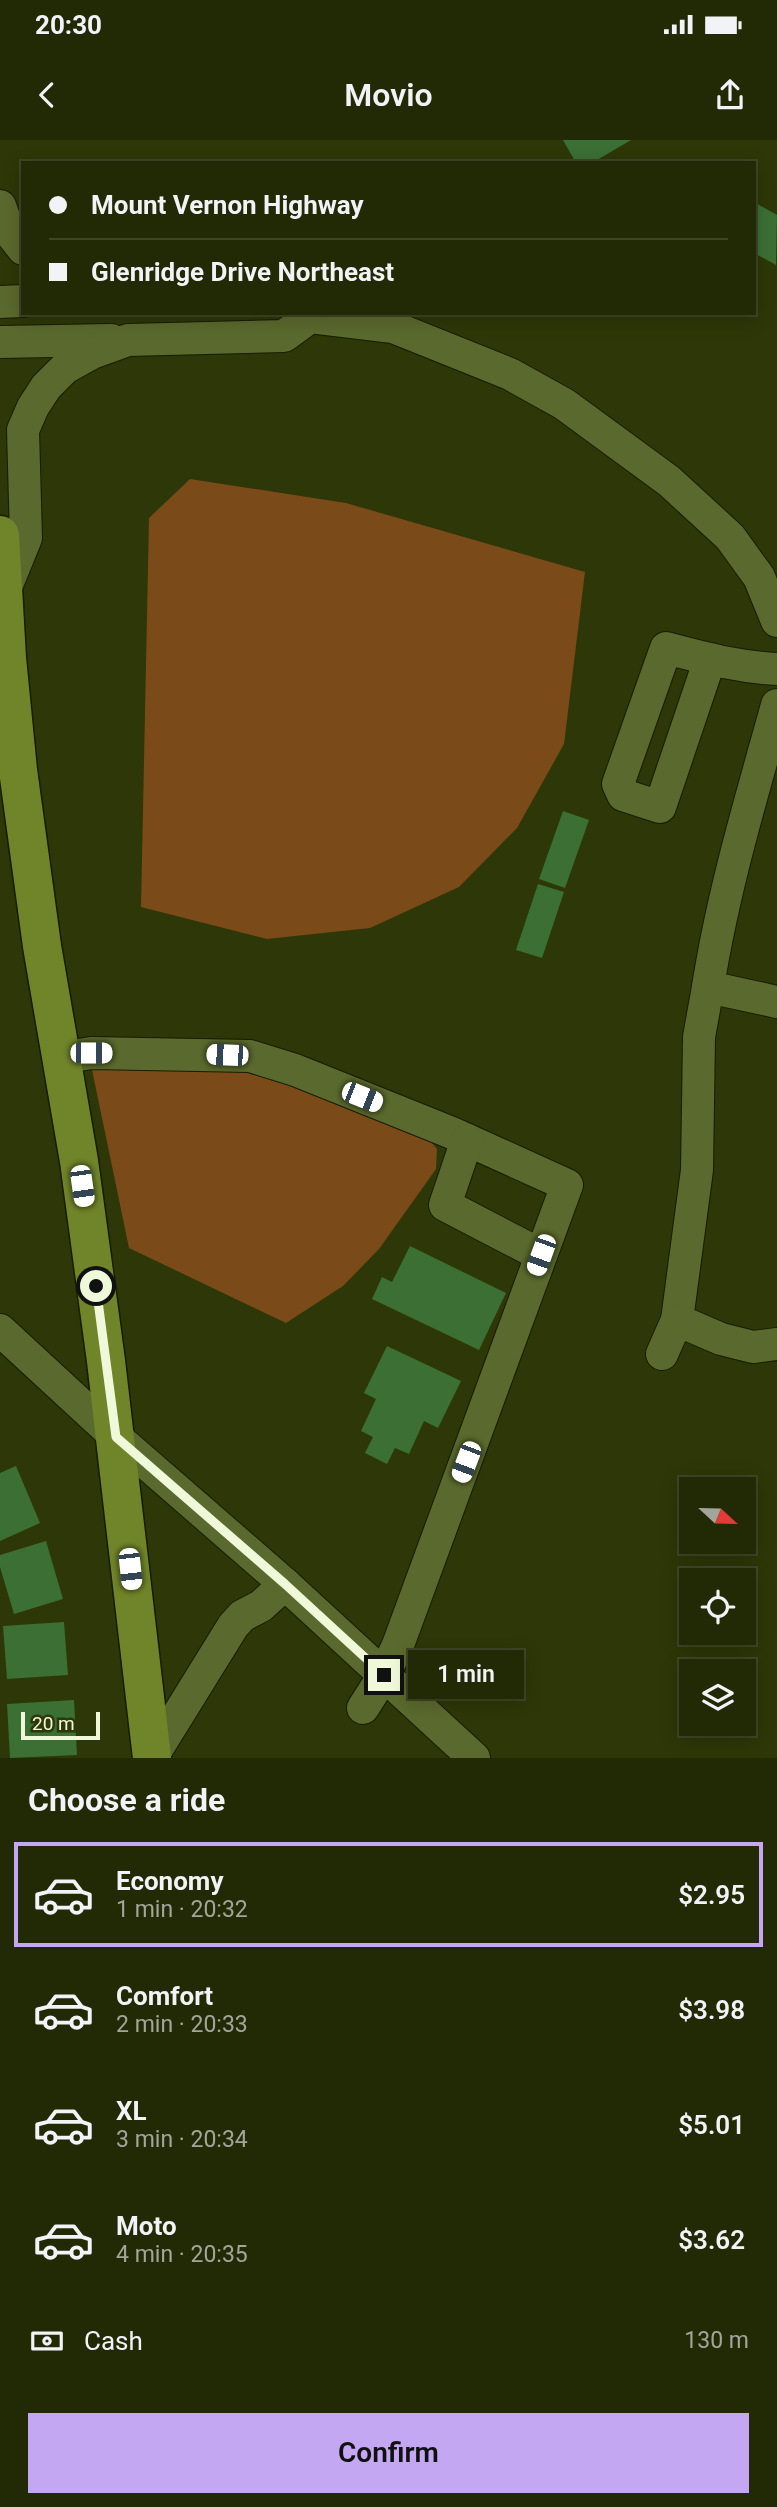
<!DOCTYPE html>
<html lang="en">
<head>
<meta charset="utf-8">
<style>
  body { margin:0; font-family:Roboto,sans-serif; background:#2a310f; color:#f1f3f6; height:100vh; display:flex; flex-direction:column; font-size:26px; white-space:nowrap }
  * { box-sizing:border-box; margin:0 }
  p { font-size:23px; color:#a2a69a }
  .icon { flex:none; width:38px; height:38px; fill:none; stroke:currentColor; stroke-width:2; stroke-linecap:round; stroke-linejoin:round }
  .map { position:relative; height:1618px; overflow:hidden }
  .drawer { display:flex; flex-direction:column; background:#222905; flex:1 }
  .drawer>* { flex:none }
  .hud { position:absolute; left:21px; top:21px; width:735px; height:154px; border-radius:0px; box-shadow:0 4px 18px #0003,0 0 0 2px #3f4527; display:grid; align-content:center; height:154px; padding:0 28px; background:#222905 }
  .needle { width:46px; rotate:112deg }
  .controls { position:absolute; left:679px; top:1337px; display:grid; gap:14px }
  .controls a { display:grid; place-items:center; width:77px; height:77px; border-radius:0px; background:#222905; box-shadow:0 4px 18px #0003,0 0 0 2px #3f4527; font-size:35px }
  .scale { position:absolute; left:21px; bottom:18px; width:79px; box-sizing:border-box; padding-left:7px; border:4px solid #eff9d9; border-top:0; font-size:19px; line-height:24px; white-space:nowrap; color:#eff9d9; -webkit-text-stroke:5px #2d3707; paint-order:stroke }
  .end { position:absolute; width:32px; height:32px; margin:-16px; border:9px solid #eff9d9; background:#111; box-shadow:0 0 0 4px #111 }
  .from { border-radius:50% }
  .bubble { position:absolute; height:49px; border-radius:0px; background:#222905; box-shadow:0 4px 18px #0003,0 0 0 2px #3f4527; font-size:23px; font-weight:600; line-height:49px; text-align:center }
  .car { position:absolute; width:21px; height:42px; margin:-21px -10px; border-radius:9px; box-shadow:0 0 5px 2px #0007; background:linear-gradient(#fff 24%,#345 0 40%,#fff 0 76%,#345 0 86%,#fff 0) }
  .hud b { display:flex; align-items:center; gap:24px; height:66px; font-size:26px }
  .hud b+b { border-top:2px solid #3f4527 }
  .hud i { width:18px; height:18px; background:#f1f3f6 }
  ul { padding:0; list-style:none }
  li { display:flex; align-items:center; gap:21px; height:105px; margin:0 14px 10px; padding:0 14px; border:4px solid transparent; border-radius:0px }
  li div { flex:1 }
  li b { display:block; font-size:26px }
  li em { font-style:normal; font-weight:600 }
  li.current { border-color:#c3a7f2 }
  li>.icon { width:63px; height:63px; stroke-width:1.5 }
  h2 { padding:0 28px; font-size:32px; line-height:84px }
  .pay { display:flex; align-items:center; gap:18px; height:77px; padding:0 28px; font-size:26px }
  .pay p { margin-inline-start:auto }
  .action { display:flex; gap:14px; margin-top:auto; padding:14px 28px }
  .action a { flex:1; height:80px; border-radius:0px; background:#c3a7f2; color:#111; font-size:28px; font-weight:600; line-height:80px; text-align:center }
  .status { display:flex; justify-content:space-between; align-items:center; height:49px; padding:0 35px; background:#222905; direction:ltr }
  .status svg { height:19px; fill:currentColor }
  header { display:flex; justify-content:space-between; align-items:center; height:91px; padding:0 28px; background:#222905; font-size:32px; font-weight:600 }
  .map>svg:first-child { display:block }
</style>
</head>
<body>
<div class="status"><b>20:30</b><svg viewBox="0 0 49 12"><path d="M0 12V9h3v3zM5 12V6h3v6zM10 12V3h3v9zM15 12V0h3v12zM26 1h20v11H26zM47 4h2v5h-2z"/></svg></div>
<header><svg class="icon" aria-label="back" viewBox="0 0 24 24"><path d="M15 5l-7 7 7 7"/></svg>Movio<svg class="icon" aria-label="share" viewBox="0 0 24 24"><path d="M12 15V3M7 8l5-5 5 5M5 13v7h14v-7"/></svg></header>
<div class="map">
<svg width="777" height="1618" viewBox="0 0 777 1618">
  <rect width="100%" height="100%" fill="#2d3707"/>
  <g fill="#7b4a19">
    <path d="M190,339L346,363L585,432L564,604L517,688L459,747L370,788L267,799L141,767L149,378Z"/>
    <path d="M91,925L228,928L262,935L354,965L427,997L437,1009L436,1029L379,1109L343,1146L286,1183L129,1108Z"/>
  </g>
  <g fill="#3b6f34">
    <path d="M563,0H631L592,23H576Z"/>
    <path d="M754,62L777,75L776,125L754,113Z"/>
    <path d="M563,671L589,680L565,748L539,739Z"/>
    <path d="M538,744L564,752L542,818L516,810Z"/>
    <path d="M410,1106L506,1153L479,1210L372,1159L382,1137L392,1142Z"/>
    <path d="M387,1206L461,1241L438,1288L424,1281L409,1314L395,1308L387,1324L365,1313L373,1297L361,1291L376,1259L364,1253Z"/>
    <path d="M16,1326L40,1383L0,1401V1333Z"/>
    <path d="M46,1401L63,1459L14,1474L0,1427V1415Z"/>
    <path d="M64,1482L68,1535L7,1539L3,1486Z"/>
    <path d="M74,1560L77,1615L10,1618L7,1564Z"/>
  </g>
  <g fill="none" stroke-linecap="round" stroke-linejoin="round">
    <defs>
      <g id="minor">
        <path d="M0,66L9,91L23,109"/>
        <path d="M0,162L23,161"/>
        <path d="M303,173L310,177L393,187L510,234L564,264L669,341L730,397L759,437L777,481"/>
        <path d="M0,202L111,200"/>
        <path d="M4,452L26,398L23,290L33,267L46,247L65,228L92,213L128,200L284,196L310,177"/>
        <path d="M710,519L660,667L623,655L618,644L666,508C705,518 737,527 777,529"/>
        <path d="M777,565C751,659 723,751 708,847L777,862"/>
        <path d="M61,918L91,913L250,916L295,930L452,993L567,1045L398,1505L384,1535L363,1568"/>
        <path d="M467,1000L445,1065L541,1115"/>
        <path d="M677,1180L697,1030L699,897L708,847"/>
        <path d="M0,1190L116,1297L285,1444L474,1618"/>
        <path d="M662,1214L677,1180L721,1199L753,1207L777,1204"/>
        <path d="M152,1617L233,1486L242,1476L261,1466L285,1444"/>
      </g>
      <path id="major" d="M0,395L7,518L18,630L42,806L79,1021L106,1221L152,1618"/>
    </defs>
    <use href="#minor" stroke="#161d00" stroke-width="34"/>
    <use href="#major" stroke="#161d00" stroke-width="41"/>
    <use href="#minor" stroke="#5a692d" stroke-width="32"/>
    <use href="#major" stroke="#70842a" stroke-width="38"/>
  </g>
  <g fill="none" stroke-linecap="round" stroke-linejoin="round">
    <path stroke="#eff9d9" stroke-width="9" d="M96,1146L116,1297L285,1444L384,1535"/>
  </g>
</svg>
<div class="controls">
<a><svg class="needle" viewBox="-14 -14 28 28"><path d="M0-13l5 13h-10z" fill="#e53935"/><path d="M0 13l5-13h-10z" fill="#a2a69a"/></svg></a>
<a><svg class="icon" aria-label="locate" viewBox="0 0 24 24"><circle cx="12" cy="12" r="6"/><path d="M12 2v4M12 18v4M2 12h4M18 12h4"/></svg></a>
<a><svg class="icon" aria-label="layers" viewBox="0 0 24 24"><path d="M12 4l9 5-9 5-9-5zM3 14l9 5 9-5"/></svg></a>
</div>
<div class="scale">20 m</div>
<i class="end from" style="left:96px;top:1146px"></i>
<i class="end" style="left:384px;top:1535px"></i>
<div class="bubble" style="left:408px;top:1510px;width:116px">1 min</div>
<i class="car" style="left:91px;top:913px;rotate:90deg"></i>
<i class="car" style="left:227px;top:915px;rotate:272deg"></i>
<i class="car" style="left:362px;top:957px;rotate:112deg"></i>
<i class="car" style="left:82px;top:1046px;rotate:172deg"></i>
<i class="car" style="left:541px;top:1115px;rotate:200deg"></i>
<i class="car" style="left:466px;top:1322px;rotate:201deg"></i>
<i class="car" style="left:130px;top:1429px;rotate:174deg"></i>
<div class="hud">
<b><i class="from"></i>Mount Vernon Highway</b>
<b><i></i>Glenridge Drive Northeast</b>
</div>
</div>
<section class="drawer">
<h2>Choose a ride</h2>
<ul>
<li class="current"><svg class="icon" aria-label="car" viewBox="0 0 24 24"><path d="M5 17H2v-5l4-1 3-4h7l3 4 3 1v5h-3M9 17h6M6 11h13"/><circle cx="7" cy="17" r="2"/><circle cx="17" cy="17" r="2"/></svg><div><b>Economy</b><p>1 min · 20:32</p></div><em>$2.95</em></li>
<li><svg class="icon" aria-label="car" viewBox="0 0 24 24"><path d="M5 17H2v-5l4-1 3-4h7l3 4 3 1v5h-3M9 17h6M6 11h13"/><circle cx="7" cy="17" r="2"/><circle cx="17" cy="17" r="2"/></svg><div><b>Comfort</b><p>2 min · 20:33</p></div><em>$3.98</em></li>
<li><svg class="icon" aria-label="car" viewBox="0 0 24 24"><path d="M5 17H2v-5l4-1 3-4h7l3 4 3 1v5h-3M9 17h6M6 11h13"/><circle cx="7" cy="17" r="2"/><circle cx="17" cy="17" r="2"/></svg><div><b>XL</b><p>3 min · 20:34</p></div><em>$5.01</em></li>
<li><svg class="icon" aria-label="car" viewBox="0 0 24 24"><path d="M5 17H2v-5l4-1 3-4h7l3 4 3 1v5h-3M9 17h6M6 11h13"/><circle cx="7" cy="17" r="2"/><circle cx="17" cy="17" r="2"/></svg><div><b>Moto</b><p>4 min · 20:35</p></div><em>$3.62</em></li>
</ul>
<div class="pay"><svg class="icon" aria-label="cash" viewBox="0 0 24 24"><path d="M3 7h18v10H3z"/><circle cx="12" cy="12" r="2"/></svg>Cash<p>130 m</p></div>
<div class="action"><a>Confirm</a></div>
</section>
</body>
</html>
